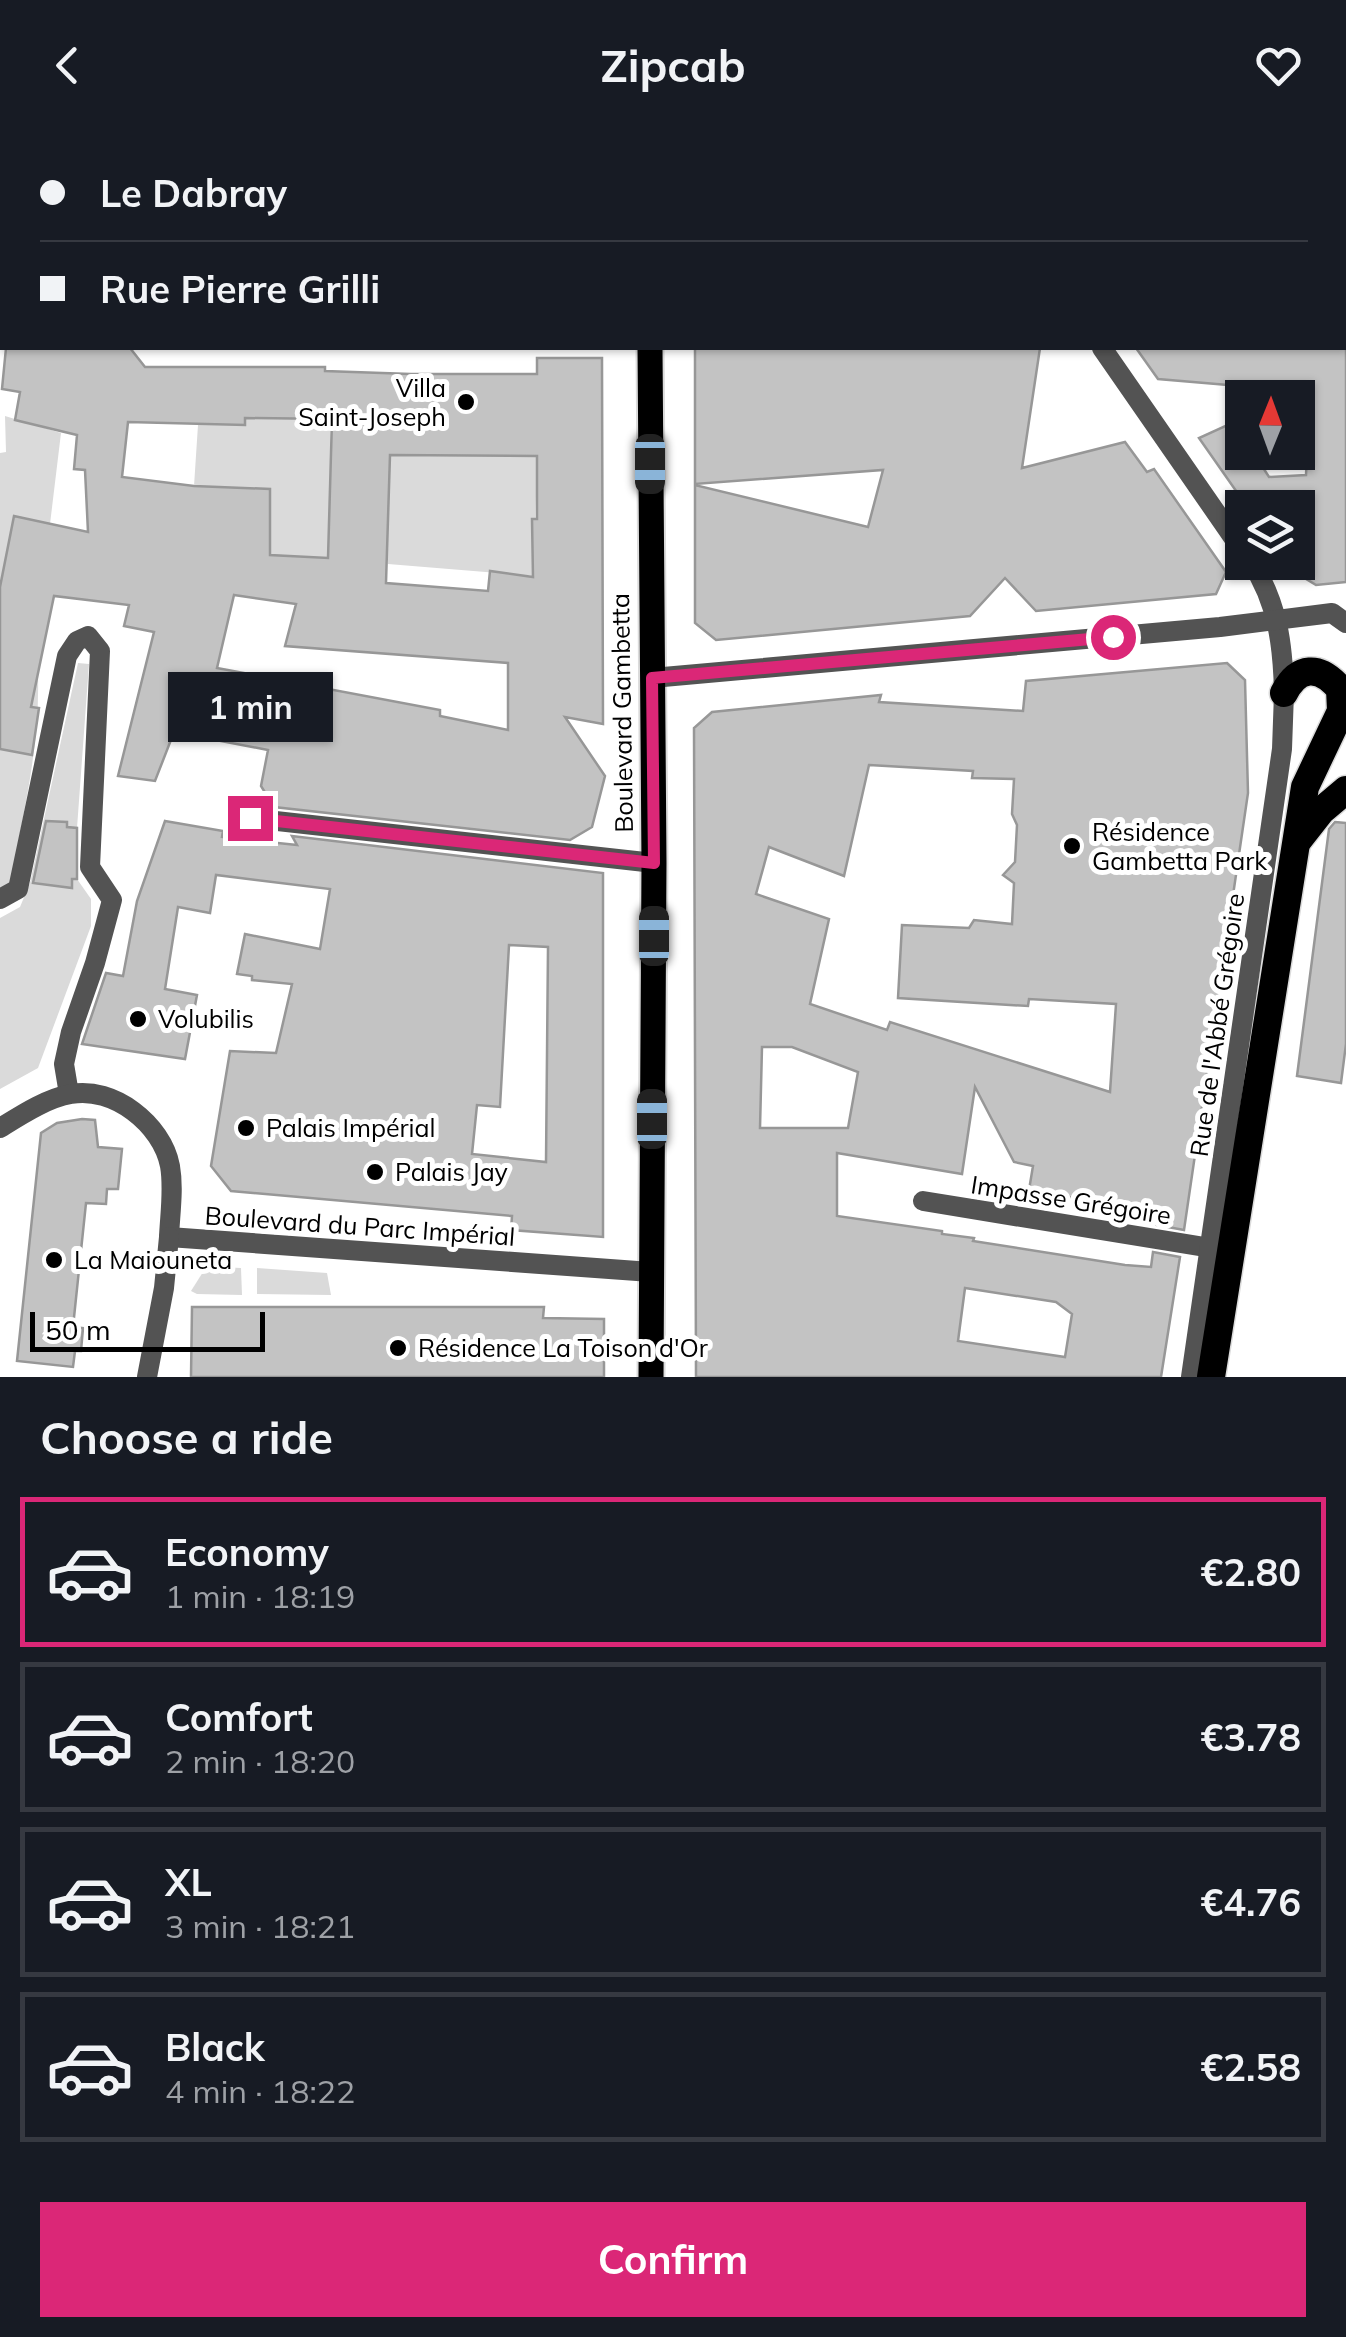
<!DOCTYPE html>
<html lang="en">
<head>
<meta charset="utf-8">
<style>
  body { margin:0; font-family:Mulish,sans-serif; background:#20242c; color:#f1f3f6; height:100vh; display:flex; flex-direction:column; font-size:38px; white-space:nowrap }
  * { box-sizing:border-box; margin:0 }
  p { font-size:32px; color:#9ea1a6 }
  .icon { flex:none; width:55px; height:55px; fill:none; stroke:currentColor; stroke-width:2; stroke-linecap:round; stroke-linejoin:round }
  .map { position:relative; height:1247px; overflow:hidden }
  .drawer { display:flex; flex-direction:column; background:#171b24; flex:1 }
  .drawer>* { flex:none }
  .guide { position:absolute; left:0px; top:0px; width:1348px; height:220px; box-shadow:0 2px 8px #0004; display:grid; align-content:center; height:220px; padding:0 40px; background:#171b24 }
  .needle { width:65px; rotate:1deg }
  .fabs { position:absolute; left:1225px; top:250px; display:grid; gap:20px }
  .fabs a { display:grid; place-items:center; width:90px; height:90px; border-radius:0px; background:#171b24; box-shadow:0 2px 8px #0004; font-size:50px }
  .scale { position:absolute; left:30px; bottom:25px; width:235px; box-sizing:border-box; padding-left:10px; border:5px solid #000; border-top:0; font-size:28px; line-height:35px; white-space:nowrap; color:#000; -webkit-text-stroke:8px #fff; paint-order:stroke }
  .end { position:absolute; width:45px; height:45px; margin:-22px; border:12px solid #db2777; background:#fff; box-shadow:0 0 0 5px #fff }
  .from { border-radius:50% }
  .bubble { position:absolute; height:70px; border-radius:0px; background:#171b24; box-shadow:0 2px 8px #0004; font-size:32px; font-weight:700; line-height:70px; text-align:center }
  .car { position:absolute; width:30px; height:60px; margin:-30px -15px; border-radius:12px; box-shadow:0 0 8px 2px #0007; background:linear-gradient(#222 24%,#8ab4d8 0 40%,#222 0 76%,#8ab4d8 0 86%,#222 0) }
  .guide b { display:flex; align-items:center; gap:35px; height:95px; font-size:38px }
  .guide b+b { border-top:2px solid #363941 }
  .guide i { width:25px; height:25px; background:#f1f3f6 }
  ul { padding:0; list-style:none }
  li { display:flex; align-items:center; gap:30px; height:150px; margin:0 20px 15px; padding:0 20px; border:5px solid #363941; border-radius:0px }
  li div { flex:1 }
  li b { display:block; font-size:38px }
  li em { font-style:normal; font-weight:700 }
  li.current { border-color:#db2777 }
  li>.icon { width:90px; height:90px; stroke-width:1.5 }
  h2 { padding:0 40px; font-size:45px; line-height:120px }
  .primary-button { display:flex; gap:20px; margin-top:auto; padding:20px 40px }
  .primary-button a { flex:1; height:115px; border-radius:0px; background:#db2777; color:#fff; font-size:40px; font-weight:700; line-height:115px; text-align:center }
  header { display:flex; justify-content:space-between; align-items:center; height:130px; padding:0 40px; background:#171b24; font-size:45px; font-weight:700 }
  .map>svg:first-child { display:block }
</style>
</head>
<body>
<header><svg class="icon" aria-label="back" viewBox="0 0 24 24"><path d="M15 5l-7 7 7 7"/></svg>Zipcab<svg class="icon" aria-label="heart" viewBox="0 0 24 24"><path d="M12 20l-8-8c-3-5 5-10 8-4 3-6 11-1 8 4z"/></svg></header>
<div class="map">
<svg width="1346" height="1247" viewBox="0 0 1346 1247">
  <rect width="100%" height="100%" fill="#fff"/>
  <g fill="#dadada">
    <path d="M246,278C271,284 305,297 330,285L332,359H389L390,324L537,326L534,446L388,434L387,391L329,388L328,435C307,433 291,426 270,424V359L194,356L198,295H245Z"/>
    <path d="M5,286L61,303L50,394L14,386L0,462V323L6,322Z"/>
    <path d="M78,533L89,534L77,698V749L91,769V796L38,938L0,959V788L20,777L30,753Z"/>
    <path d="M0,539L38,546C40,617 23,685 10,754L0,759Z"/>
    <path d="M221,1137L241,1138L242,1165L197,1164L191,1161L203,1142Z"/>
    <path d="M257,1138L327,1143L331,1165L257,1164Z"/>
  </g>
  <g fill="#c3c3c3" stroke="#979797" stroke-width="2.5" fill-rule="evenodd">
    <path d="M6,218H130L145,237H325V241L411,244H537V228H602L603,594L565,587L605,646L592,697L570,710L274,677L261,656L268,620L174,602L155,651L118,646L154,502L124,496L129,475L54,466L31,577L39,578L32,625L0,619V457L14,386L88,402L85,340L74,339L77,305L15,290L20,262L2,259ZM245,288L332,289L328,428L270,425V359L194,356L122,347L128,292L245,295ZM390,325L537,326V389H532L533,447L490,441L488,461L386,453ZM234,465L296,474L285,516L508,533V600L440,586V580L217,538Z"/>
    <path d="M695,218H1040L1022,338L1125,312L1147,342L1154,339L1226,442L1216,464L1036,481L1005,448L970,486L716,510L695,493V355L868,397L883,340L695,354Z"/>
    <path d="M1136,218H1346V452L1316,455L1298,444V378H1248L1199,308L1234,292L1242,305V322H1253L1269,347L1306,345L1309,281L1298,280V268H1286L1299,261L1158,249Z"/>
    <path d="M1227,533L1245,550L1248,663L1184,1100L1157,1095L1159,1083L1029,1060L1033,1036L1014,1032L975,957L962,1044L837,1023V1086L942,1101V1104L974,1108L973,1111L1125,1135L1151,1137L1153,1122L1180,1127L1161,1247H696L694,598L712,582L881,565L879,572L1023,581L1026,551ZM869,635L973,641L972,648L1014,649L1012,684L1017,695L1015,732L1003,745L1014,753L1012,794L974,790L969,798L902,795L898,868L1028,876L1029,869L1116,874L1110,962L890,892L887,900L810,874L829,789L756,764L769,717L844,746ZM762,917H792L858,942L848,998H760ZM965,1158L1056,1172L1072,1184L1065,1227L958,1211Z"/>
    <path d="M46,691L67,692V697L77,698V749H72V758L33,753Z"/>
    <path d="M165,691L223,701L222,707L297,715L292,706L603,743V1107L511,1100L512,1086L231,1061L211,1036L230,921L276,923L292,854L252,850V846L237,844L245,804L320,819L330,759L216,745L210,783L178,777L165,859L197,865L185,929L82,914L106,843L123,846L137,771ZM509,815L548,817L546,1032L472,1024L477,975L500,977Z"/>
    <path d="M1335,692L1346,693V914L1341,953L1297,946L1329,699Z"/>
    <path d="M82,989L95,990L98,1017L122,1019L118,1059H107L106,1074L86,1073L73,1197L83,1198L81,1221H75L73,1237L17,1231L41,1003L57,993Z"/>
    <path d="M192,1177H544L543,1188L604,1189V1247H191Z"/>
  </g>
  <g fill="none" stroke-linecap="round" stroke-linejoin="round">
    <defs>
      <g id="primary">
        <path d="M650,0V2"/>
        <path d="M650,218L654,733L651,1247"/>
      </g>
      <g id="trunk">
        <path d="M1299,709L1321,681L1346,660"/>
        <path d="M1211,1247L1305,657L1341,581L1340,559C1319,534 1298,536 1284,563"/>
      </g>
    </defs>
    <use href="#primary" stroke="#dbdbdb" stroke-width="29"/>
    <use href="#trunk" stroke="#dbdbdb" stroke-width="31"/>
    <g stroke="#535353" stroke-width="20">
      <path d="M947,2L980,0"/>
      <path d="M1102,218L1242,420"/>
      <path d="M1251,432C1278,473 1283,516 1284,563"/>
      <path d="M652,548L1220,497L1332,483L1346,493"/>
      <path d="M250,688L654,733"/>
      <path d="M0,769L18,759L67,526L77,511L88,506L100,521L90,737L112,770L95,833L71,902L64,934L69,964"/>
      <path d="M0,998C21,985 47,968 71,964C113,956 162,994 170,1036C174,1059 170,1084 169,1107L651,1142"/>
      <path d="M923,1071L1211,1118"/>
      <path d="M147,1247L164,1158L169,1107"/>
    </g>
    <path stroke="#535353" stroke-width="20" d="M1191,1247L1282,619L1284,563"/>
    <use href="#primary" stroke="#000" stroke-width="25"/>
    <use href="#trunk" stroke="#000" stroke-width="28"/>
  </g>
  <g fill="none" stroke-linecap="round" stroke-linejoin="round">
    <path stroke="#db2777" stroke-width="12" d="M250,688L654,733L652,548L1113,507"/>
  </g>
  <g fill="#000" stroke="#fff" stroke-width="4">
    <circle cx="466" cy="272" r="10"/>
    <circle cx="1072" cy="716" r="10"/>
    <circle cx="138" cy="889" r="10"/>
    <circle cx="246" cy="998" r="10"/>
    <circle cx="375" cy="1042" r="10"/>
    <circle cx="54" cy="1130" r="10"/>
    <circle cx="398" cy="1218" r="10"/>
  </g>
  <g text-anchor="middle" stroke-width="10" stroke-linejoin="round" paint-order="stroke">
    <g font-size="25" fill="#000" stroke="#fff" text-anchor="start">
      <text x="446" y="267" text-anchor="end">Villa<tspan x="446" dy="29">Saint-Joseph</tspan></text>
      <text x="1092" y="711">Résidence<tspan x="1092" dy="29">Gambetta Park</tspan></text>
      <text x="158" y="898">Volubilis</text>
      <text x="266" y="1007">Palais Impérial</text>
      <text x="395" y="1051">Palais Jay</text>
      <text x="74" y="1139">La Maiouneta</text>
      <text x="418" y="1227">Résidence La Toison d'Or</text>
    </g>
    <g font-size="25" fill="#000" stroke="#fff">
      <text transform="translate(622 583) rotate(-91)" y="9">Boulevard Gambetta</text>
      <text transform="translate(1217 895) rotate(-82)" y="9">Rue de l'Abbé Grégoire</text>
      <text transform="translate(1071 1070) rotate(9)" y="9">Impasse Grégoire</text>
      <text transform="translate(360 1096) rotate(4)" y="9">Boulevard du Parc Impérial</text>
    </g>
  </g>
</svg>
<div class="fabs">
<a><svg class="needle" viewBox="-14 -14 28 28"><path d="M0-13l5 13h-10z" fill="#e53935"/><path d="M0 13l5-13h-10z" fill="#9ea1a6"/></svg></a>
<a><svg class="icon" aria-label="layers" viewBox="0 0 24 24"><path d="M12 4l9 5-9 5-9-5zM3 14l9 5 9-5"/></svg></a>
</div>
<div class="scale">50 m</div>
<i class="end from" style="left:1113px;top:507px"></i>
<i class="end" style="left:250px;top:688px"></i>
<div class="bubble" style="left:168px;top:542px;width:165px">1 min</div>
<i class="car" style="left:650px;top:334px;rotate:180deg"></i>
<i class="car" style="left:654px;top:806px;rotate:0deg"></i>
<i class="car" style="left:652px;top:989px;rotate:0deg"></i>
<div class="guide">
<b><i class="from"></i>Le Dabray</b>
<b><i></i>Rue Pierre Grilli</b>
</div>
</div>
<section class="drawer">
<h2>Choose a ride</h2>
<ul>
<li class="current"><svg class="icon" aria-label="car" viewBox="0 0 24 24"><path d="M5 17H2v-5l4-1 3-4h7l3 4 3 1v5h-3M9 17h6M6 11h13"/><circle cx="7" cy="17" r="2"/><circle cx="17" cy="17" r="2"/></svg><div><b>Economy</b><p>1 min · 18:19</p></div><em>€2.80</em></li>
<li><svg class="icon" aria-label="car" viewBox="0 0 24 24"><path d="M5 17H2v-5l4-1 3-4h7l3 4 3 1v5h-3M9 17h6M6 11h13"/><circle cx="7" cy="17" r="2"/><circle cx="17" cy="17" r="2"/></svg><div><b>Comfort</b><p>2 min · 18:20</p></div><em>€3.78</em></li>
<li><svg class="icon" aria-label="car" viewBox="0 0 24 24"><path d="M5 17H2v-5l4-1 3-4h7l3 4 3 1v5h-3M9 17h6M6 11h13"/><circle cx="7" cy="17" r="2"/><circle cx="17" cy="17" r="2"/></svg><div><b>XL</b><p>3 min · 18:21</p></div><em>€4.76</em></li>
<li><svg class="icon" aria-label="car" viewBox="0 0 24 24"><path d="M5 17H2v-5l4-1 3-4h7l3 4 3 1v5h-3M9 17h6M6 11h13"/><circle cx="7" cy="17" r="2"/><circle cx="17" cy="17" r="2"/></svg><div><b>Black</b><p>4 min · 18:22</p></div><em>€2.58</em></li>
</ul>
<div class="primary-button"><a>Confirm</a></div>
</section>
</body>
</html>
